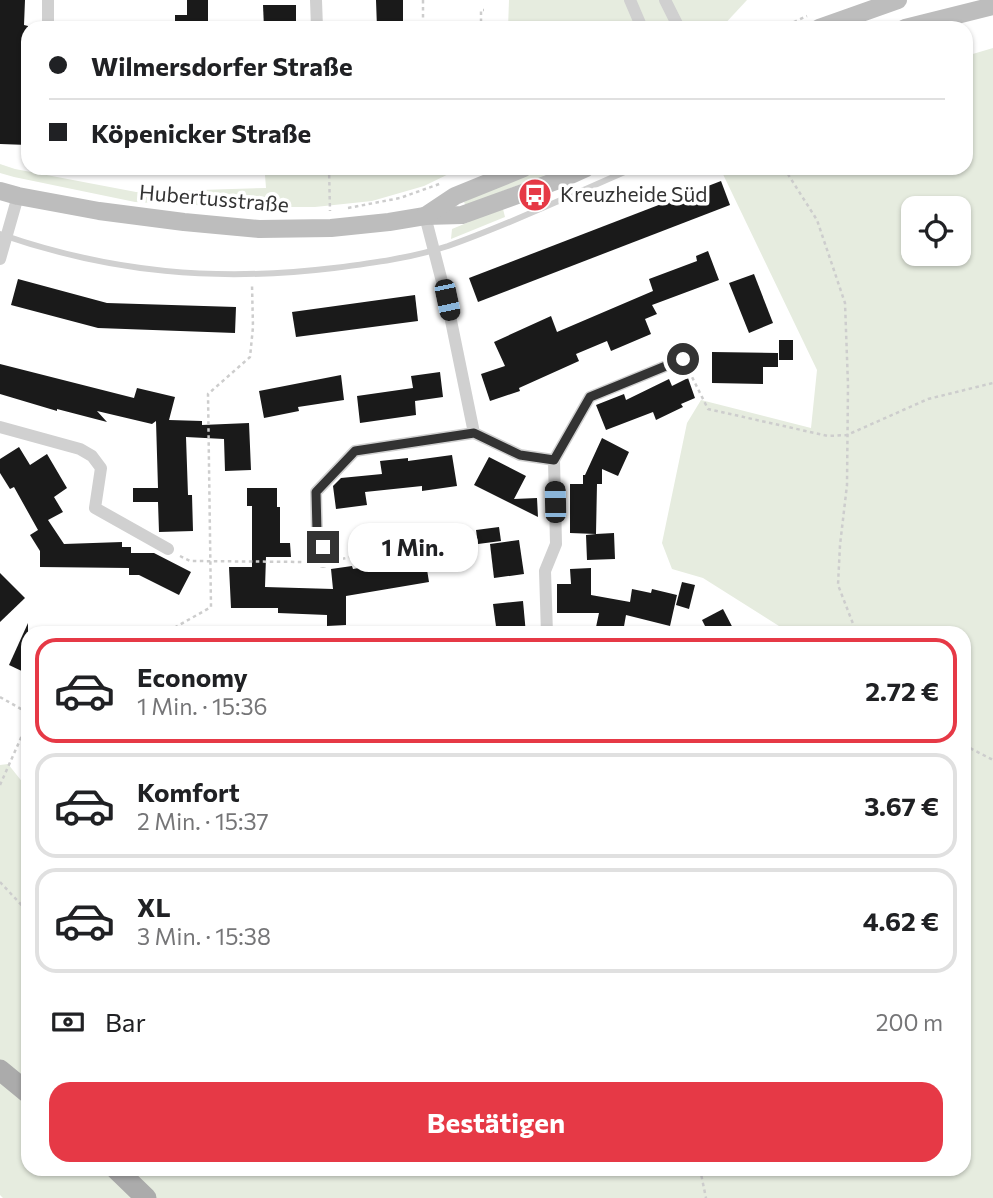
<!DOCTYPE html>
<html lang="de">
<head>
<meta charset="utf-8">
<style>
  body { margin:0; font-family:Commissioner,sans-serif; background:#f6f6f6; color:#202124; height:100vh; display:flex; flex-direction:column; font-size:26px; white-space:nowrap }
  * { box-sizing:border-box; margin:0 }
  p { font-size:23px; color:#757577 }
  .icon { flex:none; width:38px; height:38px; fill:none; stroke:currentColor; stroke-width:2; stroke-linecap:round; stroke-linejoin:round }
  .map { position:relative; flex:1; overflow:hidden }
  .side { position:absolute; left:21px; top:626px; width:950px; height:550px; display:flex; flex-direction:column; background:#fff; border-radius:21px; box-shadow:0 2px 5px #0004 }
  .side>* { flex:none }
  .banner { position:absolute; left:21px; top:21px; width:952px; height:154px; border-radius:21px; box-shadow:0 2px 5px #0004; display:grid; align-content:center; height:154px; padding:0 28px; background:#fff }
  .controls { position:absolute; left:901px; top:196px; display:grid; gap:14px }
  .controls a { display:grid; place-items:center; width:70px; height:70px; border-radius:14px; background:#fff; box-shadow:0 2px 5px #0004; font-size:35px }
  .end { position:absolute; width:32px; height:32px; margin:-16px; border:9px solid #333; background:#fff; box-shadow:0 0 0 4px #fff }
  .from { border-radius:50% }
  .bubble { position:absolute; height:49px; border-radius:21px; background:#fff; box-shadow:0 2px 5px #0004; font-size:23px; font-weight:700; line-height:49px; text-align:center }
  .car { position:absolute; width:21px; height:42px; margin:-21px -10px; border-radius:9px; box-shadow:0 0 5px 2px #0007; background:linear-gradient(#222 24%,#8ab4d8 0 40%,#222 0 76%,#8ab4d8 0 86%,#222 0) }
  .banner b { display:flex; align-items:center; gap:24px; height:66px; font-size:26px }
  .banner b+b { border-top:2px solid #e0e0e0 }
  .banner i { width:18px; height:18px; background:#202124 }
  ul { padding:12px 0 0; list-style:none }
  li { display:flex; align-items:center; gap:21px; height:105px; margin:0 14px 10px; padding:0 14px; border:4px solid #e0e0e0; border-radius:21px }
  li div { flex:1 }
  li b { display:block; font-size:26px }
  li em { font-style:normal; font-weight:700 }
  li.selected { border-color:#e63946 }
  li>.icon { width:63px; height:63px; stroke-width:1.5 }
  .pay { display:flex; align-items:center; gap:18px; height:77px; padding:0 28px; font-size:26px }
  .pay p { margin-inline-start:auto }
  .action { display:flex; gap:14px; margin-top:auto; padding:14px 28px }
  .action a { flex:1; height:80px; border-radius:21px; background:#e63946; color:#fff; font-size:28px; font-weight:700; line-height:80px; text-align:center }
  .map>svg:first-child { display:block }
</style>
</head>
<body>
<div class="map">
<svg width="993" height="1198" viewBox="0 0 993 1198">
  <rect width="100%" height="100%" fill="#fff"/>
  <g fill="#e6ecdf" fill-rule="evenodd">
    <path d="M509,0H747L721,28H508Z"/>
    <path d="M993,48V1198H3L0,1195V765L8,764L28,789V1169H964V634L790,633L703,578L672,569L662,543L687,423L701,400L811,428L817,370L720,168H966V56ZM914,208H959V254H914Z"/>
    <path d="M0,164L15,169L136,192L266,188L265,175L340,173L357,168H461L424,186L372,201L315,207H235L135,202L14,177L0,173Z"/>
    <path d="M537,168H564L500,192L467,209L464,202Z"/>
    <path d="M503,209L505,217L451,239L452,229L469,222L470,217Z"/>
  </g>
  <g fill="#1a1a1a">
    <path d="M0,0H25L24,25L28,26V145L0,144Z"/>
    <path d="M187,0H208V28H175V15H187Z"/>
    <path d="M376,0H403V22H398V28H377Z"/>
    <path d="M263,5H296V28H264Z"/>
    <path d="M721,181L730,205L478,302L469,278Z"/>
    <path d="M708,251L719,280L652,305L657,314L645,319L651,334L611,351L607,341L576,354L579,361L519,388L520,391L490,401L481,374L505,366L494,342L551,316L557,332L653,291L649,279L697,261L696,256Z"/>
    <path d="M754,274L773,323L749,333L729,283Z"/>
    <path d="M18,279L107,303L236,307L235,333L98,328L11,305Z"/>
    <path d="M415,295L418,321L296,337L292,312Z"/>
    <rect x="779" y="340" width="14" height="20"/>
    <path d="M712,352L778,353V367H763V384L712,383Z"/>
    <path d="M0,364L134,398L137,388L175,397L169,420L202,421V425L249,423L251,470L225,471L224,439L186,437L188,495H192L193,531L159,532L158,502H133V488H158L156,421L152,424L97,411L107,422L57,409V411L0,394Z"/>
    <path d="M440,372L443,397L415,401L416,415L360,423L357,396L413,388L411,376Z"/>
    <path d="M341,375L344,400L298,407L299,411L264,418L259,391Z"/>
    <path d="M688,378L695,398L681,404L683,407L656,420L653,412L606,430L596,405L624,394L626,400L669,379L672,386Z"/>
    <path d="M602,438L629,452L618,476L602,469V484H597L596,534L614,533L615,559L587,560L586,535L596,534L570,533V484H583V475H585Z"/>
    <path d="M19,447L30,465L47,454L67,488L54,497L63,512L48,520L64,544L122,542V547H131V553H154L191,572L179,595L139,575H129V568L40,567V551L30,535L38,530L14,487L10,489L0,473V459Z"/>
    <path d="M452,455L457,486L422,491V486L365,492L367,505L336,509L333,486L341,478L382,474L380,461L408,458V461Z"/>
    <path d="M489,457L526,476L514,499L537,498L538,517L474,485Z"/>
    <path d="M247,488H277V507H280V543H290L291,557H266L265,587L333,589L331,569L352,566L353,569L425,557L429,582L346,596V625L327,626V615L278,613V608H231L229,567H252V506H247Z"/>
    <path d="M499,527L501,541L478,544L476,530Z"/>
    <path d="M435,536L437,550L417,553L415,539Z"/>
    <path d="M519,540L524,574L494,578L490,544Z"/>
    <path d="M591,568V595L630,602L632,589L651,593L652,589L677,595L670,626L626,615L623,632L596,627L599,613H557V584H571L570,569Z"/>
    <path d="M0,573L25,598L0,622Z"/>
    <path d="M682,582L695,585L689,609L676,605Z"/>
    <path d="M523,601L526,634H497L493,604Z"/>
    <path d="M723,609L736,634H709L702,620Z"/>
    <path d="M28,623V674L9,665Z"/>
  </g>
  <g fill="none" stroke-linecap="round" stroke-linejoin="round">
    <g stroke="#cdcdcd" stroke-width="2.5" stroke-dasharray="3.5 3.5" stroke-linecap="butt">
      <path d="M423,0V28"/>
      <path d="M423,28L481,27V10H484"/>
      <path d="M781,28L807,16"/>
      <path d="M329,168L330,211"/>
      <path d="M784,168L817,220L845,303L848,385L847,485L840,545L838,585L857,634"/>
      <path d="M348,208L400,198L442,183"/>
      <path d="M689,371L708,409L828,436L847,435L928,399L993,383"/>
      <path d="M180,556L190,561L308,562"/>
      <path d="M335,560L414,546"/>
      <path d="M79,634L80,631L174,628L211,607L208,394L250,357L253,327L252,285"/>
      <path d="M0,697L28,713"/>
      <path d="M964,745L993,760"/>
      <path d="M0,785L28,722"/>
      <path d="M0,882L28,912"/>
      <path d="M700,1169L706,1198"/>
    </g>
    <path stroke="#d0d0d0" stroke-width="6" d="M0,234C112,273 217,282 334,268C373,263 411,258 448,246C511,224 573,194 634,168"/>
    <g stroke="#d0d0d0" stroke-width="12">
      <path d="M48,0V28"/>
      <path d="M316,0L317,28"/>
      <path d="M630,0L642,28"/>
      <path d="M665,0L679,28"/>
      <path d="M425,216L447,301L474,433L520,455L554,460"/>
      <path d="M0,259L18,196"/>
      <path d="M0,427L80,449L92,456L101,468L95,508L168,549"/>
      <path d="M554,460L590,397L683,359"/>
      <path d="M323,562V547L317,532L316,492L355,451L474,433"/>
      <path d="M547,634L545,571L556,544L554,460"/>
    </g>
    <g stroke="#bdbdbd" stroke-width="18">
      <path d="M819,28L898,0"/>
      <path d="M905,28L993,6"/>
      <path d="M0,191L18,196L99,211L184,222L259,229L331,228L389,222L425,216L462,215L564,178L586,168"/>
      <path d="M425,216L455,196L524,168"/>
    </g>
    <g stroke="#ababab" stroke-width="21">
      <path d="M0,1070L28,1093"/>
      <path d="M116,1169L146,1198"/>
    </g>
  </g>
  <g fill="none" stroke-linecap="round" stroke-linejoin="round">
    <path stroke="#333" stroke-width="9" d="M323,547L317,531L316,492L355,451L474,433L520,455L554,460L590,397L683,359"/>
  </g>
  <defs>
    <symbol id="bus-disc" viewBox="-11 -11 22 22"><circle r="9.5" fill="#e63946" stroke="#fff"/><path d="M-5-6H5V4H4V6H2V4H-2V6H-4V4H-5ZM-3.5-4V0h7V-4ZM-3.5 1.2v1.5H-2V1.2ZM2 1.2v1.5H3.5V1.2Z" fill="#fff"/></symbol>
  </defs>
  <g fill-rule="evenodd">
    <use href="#bus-disc" x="516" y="176" width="38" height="38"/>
  </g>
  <g text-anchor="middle" stroke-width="7" stroke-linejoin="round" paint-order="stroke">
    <g font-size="21" fill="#333" stroke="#fff" text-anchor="start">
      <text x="560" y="202">Kreuzheide Süd</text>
    </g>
    <g font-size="21" fill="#333" stroke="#fff">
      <text transform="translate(214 199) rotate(5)" y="7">Hubertusstraße</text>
    </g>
  </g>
</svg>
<div class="controls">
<a><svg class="icon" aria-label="locate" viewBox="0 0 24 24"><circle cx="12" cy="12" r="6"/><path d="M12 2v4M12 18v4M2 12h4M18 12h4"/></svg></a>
</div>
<i class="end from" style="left:683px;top:359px"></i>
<i class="end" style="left:323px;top:547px"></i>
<div class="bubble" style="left:348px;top:523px;width:130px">1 Min.</div>
<i class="car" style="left:447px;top:300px;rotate:168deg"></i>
<i class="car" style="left:555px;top:502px;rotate:359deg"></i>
<div class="banner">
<b><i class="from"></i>Wilmersdorfer Straße</b>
<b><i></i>Köpenicker Straße</b>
</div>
<section class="side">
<ul>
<li class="selected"><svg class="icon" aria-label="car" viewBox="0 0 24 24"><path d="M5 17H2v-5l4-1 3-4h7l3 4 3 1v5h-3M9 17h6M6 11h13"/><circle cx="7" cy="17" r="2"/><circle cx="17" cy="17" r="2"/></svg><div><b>Economy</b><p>1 Min. · 15:36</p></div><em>2.72 €</em></li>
<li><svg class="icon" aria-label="car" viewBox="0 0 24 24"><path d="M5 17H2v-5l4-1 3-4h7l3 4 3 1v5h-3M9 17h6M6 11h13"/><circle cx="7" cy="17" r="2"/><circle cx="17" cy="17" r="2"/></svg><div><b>Komfort</b><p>2 Min. · 15:37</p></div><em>3.67 €</em></li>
<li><svg class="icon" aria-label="car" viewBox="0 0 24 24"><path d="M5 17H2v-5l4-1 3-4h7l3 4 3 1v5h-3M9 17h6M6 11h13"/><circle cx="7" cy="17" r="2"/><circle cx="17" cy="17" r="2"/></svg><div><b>XL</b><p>3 Min. · 15:38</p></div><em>4.62 €</em></li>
</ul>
<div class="pay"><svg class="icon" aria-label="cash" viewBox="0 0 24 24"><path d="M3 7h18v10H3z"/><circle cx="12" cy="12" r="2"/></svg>Bar<p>200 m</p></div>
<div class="action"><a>Bestätigen</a></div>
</section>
</div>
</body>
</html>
